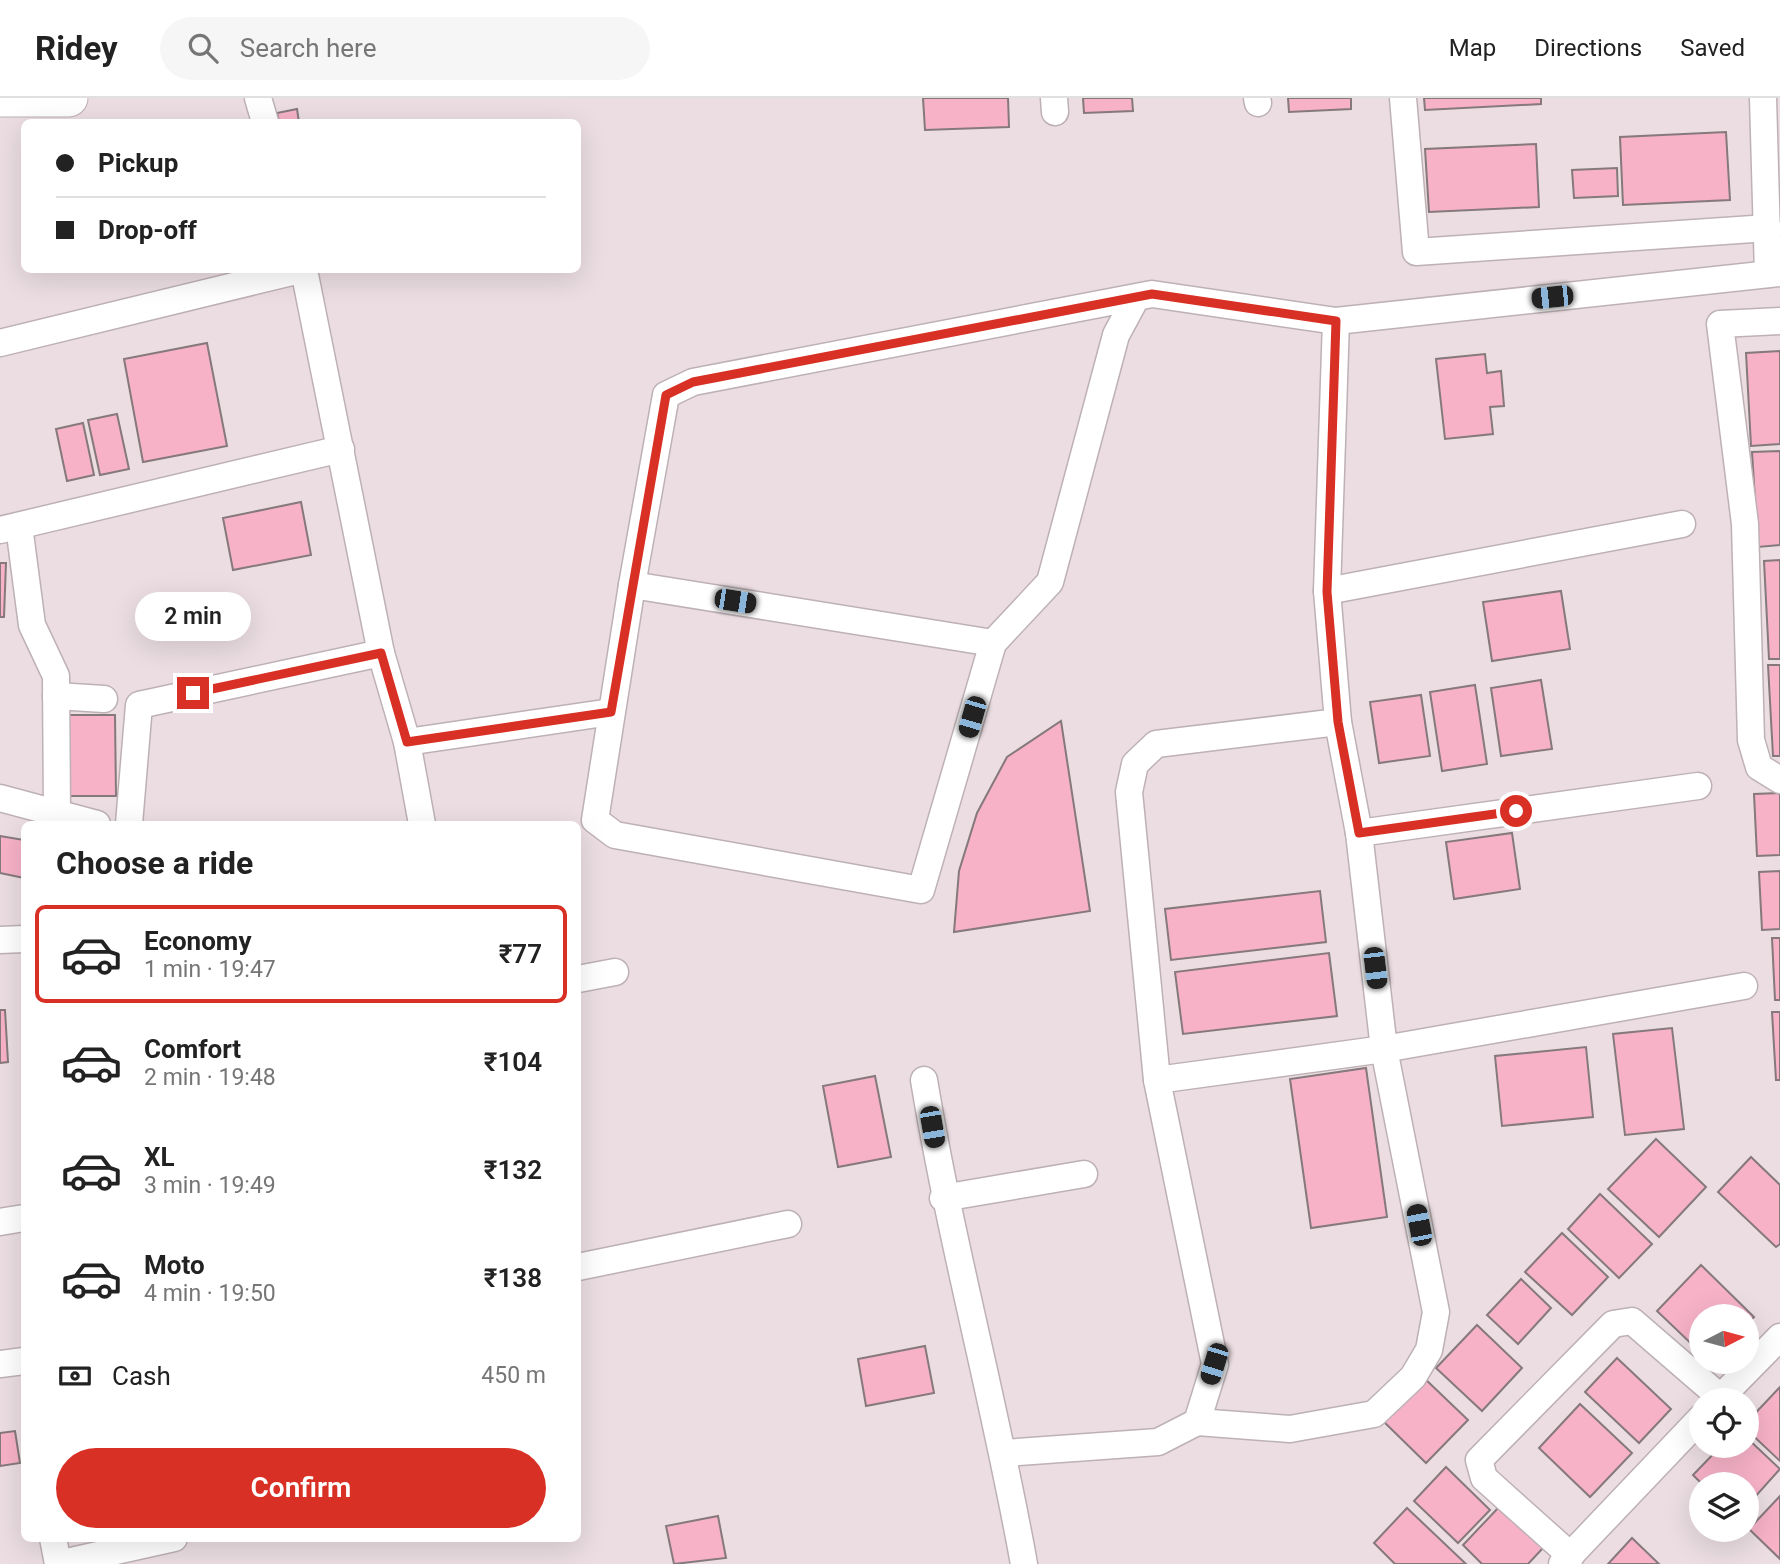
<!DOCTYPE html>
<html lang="en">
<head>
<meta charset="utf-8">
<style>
  body { margin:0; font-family:Roboto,sans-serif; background:#f6f6f6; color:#222; height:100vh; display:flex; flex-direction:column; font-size:26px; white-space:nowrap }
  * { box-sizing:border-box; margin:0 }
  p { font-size:23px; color:#767676 }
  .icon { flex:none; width:38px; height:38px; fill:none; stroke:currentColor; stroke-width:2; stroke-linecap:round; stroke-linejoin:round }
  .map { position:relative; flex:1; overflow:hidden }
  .side { position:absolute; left:21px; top:723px; width:560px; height:721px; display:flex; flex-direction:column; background:#fff; border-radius:10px; box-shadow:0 7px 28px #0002 }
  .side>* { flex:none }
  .banner { position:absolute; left:21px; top:21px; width:560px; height:154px; border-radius:10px; box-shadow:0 7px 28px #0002; display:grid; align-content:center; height:154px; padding:0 35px; background:#fff }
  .needle { width:46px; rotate:84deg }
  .controls { position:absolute; left:1689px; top:1206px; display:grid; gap:14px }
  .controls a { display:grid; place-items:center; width:70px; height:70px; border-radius:50%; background:#fff; box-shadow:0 7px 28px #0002; font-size:35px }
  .end { position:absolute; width:32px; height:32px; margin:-16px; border:9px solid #d93025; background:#fff; box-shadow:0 0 0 4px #fff }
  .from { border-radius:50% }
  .bubble { position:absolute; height:49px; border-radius:24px; background:#fff; box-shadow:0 7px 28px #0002; font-size:23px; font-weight:600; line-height:49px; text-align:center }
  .car { position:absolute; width:21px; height:42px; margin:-21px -10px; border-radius:9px; box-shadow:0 0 5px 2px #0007; background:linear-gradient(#222 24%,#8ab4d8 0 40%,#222 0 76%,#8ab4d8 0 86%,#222 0) }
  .banner b { display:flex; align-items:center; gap:24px; height:66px; font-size:26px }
  .banner b+b { border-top:2px solid #e0e0e0 }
  .banner i { width:18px; height:18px; background:#222 }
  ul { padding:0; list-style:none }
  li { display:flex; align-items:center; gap:21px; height:98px; margin:0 14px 10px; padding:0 21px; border:4px solid transparent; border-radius:10px }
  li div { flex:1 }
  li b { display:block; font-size:26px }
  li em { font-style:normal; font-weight:600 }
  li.current { border-color:#d93025 }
  li>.icon { width:63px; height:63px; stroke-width:1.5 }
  h2 { padding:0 35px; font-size:32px; line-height:84px }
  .pay { display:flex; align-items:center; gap:18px; height:77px; padding:0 35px; font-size:26px }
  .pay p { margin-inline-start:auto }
  .action { display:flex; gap:14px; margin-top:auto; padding:14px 35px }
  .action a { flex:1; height:80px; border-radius:42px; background:#d93025; color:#fff; font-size:28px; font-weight:600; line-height:80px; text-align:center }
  header { display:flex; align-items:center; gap:42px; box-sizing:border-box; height:98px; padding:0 35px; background:#fff; border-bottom:2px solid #e0e0e0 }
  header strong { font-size:33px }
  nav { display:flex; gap:38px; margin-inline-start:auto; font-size:24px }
  .search { width:490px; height:63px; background:#f6f6f6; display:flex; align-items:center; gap:18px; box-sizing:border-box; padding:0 24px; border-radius:38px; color:#767676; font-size:26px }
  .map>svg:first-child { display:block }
</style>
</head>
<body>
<header>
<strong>Ridey</strong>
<div class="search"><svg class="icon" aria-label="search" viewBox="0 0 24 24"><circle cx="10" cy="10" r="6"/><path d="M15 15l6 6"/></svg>Search here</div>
<nav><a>Map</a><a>Directions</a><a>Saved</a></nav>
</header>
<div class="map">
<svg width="1780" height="1466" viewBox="0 0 1780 1466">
  <rect width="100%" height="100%" fill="#ebdde1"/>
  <g fill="#f7b2c8" stroke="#85797c" stroke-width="2">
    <path d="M923,0H1008L1009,29L925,32Z"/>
    <path d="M1083,0H1132L1133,13L1084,15Z"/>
    <path d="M1288,0H1351V11L1289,14Z"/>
    <path d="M1424,0H1541V6L1425,12Z"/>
    <path d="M297,11L299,24H279L277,15Z"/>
    <path d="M1726,34L1730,102L1623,107L1620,39Z"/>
    <path d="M1536,46L1539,109L1429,114L1425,51Z"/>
    <path d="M1617,70L1618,98L1574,100L1572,72Z"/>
    <path d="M207,245L227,348L143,364L124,261Z"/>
    <path d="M1780,253V346L1751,348L1746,255Z"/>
    <path d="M1485,256L1487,275L1501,273L1504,308L1490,309L1493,336L1445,341L1436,261Z"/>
    <path d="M117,316L129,371L100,377L88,322Z"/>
    <path d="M83,325L94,377L67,383L56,331Z"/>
    <path d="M1780,353V447L1758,449L1752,354Z"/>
    <path d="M301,404L311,457L233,472L223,420Z"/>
    <path d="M1780,462V561H1769L1764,463Z"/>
    <path d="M0,465H6L4,519H0Z"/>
    <path d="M1561,493L1570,551L1492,563L1483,504Z"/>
    <path d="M1768,567H1780V658H1773Z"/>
    <path d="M1541,582L1552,651L1501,658L1491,590Z"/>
    <path d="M1475,587L1487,666L1442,673L1430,594Z"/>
    <path d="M1421,597L1430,658L1379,665L1370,604Z"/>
    <path d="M67,617H115L116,698H67Z"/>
    <path d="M1061,623L1090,813L954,834L959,773L977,715L1007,659Z"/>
    <path d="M1780,695V757L1757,758L1754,696Z"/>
    <path d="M1512,735L1520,791L1454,801L1446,744Z"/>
    <path d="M0,738L24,742V780L0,775Z"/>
    <path d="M1780,773V831L1762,832L1759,774Z"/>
    <path d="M1320,793L1326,844L1171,862L1165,811Z"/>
    <path d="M1772,840H1780V902H1775Z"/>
    <path d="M1329,855L1337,918L1183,936L1175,874Z"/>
    <path d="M0,912H5L8,964L0,965Z"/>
    <path d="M1772,914H1780V982H1776Z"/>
    <path d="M1672,930L1684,1031L1625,1037L1613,936Z"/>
    <path d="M1586,949L1593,1019L1502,1028L1495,958Z"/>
    <path d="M1366,970L1387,1119L1311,1130L1290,981Z"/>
    <path d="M875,978L891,1059L838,1069L823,988Z"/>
    <path d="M1656,1041L1706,1089L1659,1139L1608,1091Z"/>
    <path d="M1751,1059L1780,1087V1146L1776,1149L1718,1094Z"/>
    <path d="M1600,1096L1652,1146L1619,1180L1568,1131Z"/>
    <path d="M1562,1135L1608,1179L1572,1217L1525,1174Z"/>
    <path d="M1701,1167L1754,1219L1746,1227V1218H1701V1255L1657,1213Z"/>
    <path d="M1521,1181L1551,1210L1518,1246L1487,1217Z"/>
    <path d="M1477,1227L1522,1270L1482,1313L1436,1270Z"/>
    <path d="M925,1248L934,1295L866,1308L858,1261Z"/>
    <path d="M1617,1260L1671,1311L1639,1345L1585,1294Z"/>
    <path d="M1422,1278L1468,1322L1426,1365L1381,1321Z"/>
    <path d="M1780,1289V1363L1746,1331V1325Z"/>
    <path d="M1580,1306L1632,1355L1590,1399L1539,1350Z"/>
    <path d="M15,1333L20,1365L0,1368V1335Z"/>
    <path d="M1746,1339L1780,1371L1746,1409V1386H1702L1693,1377L1721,1348H1746Z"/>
    <path d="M1446,1369L1490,1412L1458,1445L1414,1403Z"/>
    <path d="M1780,1398V1461L1749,1431Z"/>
    <path d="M1500,1408L1543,1450L1528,1466H1482L1463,1447Z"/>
    <path d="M1407,1410L1466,1466H1395L1374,1445Z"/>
    <path d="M718,1418L726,1460L674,1466L666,1428Z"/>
    <path d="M1632,1440L1659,1466H1608Z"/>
  </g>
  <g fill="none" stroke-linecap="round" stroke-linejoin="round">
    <defs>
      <g id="minor">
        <path d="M258,0L265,24"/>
        <path d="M1054,0L1055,14"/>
        <path d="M1257,0L1258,5"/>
        <path d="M1403,0L1416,154L1768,130"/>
        <path d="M1763,0L1768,176"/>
        <path d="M304,172L381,555L407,644L422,726"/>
        <path d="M1136,200L1116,237L1050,484L993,545L921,792L615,737L595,722L632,487L666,297L693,284L1152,196L1336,223L1780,175"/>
        <path d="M1780,223L1720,226L1745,426L1751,642L1759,669L1780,682"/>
        <path d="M0,245L300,172"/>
        <path d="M19,428L32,527L56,578L57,715"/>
        <path d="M0,432L341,351"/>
        <path d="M632,487L993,545"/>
        <path d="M1327,493L1682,426"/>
        <path d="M56,598L104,601"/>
        <path d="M1338,624L1359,735"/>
        <path d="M407,644L611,614"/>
        <path d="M0,700L97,726"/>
        <path d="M129,726L139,607L381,555"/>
        <path d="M0,842L24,841"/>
        <path d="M578,881L615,874"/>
        <path d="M924,982C951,1145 995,1304 1024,1466"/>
        <path d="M1157,982L1384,951L1744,888"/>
        <path d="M943,1100L1084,1076"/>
        <path d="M0,1124L24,1120"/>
        <path d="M578,1169L788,1126"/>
        <path d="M0,1266L24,1263"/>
        <path d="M1718,1302L1780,1239"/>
        <path d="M1197,1324L1290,1331L1374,1316L1413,1279L1429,1252L1436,1214L1384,951L1359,735L1698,688"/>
        <path d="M1004,1355L1158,1344L1197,1324L1215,1266L1157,982L1129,694L1135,666L1156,646L1338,624L1327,493L1336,223"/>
        <path d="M53,1440L58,1466L174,1440"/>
        <path d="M1571,1458L1484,1380L1479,1362L1613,1226L1632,1223L1720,1299"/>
        <path d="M1562,1466L1701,1320"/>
      </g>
      <path id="secondary" d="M0,0H69"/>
    </defs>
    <use href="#minor" stroke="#beb1b5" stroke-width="29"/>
    <use href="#secondary" stroke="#beb1b5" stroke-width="39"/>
    <use href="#minor" stroke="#fff" stroke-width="26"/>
    <use href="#secondary" stroke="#fff" stroke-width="37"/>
  </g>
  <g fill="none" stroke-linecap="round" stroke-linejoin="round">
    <path stroke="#d93025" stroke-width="9" d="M193,595L381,555L407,644L611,614L666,297L693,284L1152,196L1336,223L1327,494L1338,624L1359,735L1516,713"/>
  </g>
</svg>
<div class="controls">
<a><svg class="needle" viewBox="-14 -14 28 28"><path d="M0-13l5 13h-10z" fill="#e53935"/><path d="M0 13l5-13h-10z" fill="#767676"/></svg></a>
<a><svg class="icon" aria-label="locate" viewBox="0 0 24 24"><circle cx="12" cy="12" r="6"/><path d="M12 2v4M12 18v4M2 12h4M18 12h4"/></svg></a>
<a><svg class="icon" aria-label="layers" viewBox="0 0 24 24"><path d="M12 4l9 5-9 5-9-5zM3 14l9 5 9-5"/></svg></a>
</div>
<i class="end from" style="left:1516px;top:713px"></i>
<i class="end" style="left:193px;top:595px"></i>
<div class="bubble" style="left:135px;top:494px;width:116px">2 min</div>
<i class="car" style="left:1552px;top:199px;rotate:264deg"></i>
<i class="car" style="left:735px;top:503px;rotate:99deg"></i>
<i class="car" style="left:972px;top:619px;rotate:196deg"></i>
<i class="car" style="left:1375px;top:870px;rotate:173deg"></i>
<i class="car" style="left:932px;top:1029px;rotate:170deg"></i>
<i class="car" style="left:1419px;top:1127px;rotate:349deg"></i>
<i class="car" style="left:1214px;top:1266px;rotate:197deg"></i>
<div class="banner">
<b><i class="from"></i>Pickup</b>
<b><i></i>Drop-off</b>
</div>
<section class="side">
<h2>Choose a ride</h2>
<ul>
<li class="current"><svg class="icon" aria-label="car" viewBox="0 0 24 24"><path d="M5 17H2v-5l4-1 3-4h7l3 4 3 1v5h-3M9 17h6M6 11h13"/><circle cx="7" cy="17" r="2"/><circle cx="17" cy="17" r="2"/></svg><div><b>Economy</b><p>1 min · 19:47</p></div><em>₹77</em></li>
<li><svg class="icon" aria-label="car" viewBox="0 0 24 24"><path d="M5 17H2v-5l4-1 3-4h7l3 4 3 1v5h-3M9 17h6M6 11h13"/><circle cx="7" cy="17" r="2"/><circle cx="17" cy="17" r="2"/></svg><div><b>Comfort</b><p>2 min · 19:48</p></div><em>₹104</em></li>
<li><svg class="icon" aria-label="car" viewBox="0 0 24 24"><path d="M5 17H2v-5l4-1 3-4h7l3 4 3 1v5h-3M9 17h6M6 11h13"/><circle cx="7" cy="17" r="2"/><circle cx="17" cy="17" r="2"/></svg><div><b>XL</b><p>3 min · 19:49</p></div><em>₹132</em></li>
<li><svg class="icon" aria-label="car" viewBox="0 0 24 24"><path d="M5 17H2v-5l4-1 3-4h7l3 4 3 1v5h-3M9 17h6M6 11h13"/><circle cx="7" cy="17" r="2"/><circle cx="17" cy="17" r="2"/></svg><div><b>Moto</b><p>4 min · 19:50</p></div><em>₹138</em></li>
</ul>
<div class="pay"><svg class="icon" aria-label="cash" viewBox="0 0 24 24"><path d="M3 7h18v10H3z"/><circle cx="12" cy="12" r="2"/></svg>Cash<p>450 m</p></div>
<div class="action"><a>Confirm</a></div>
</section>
</div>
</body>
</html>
